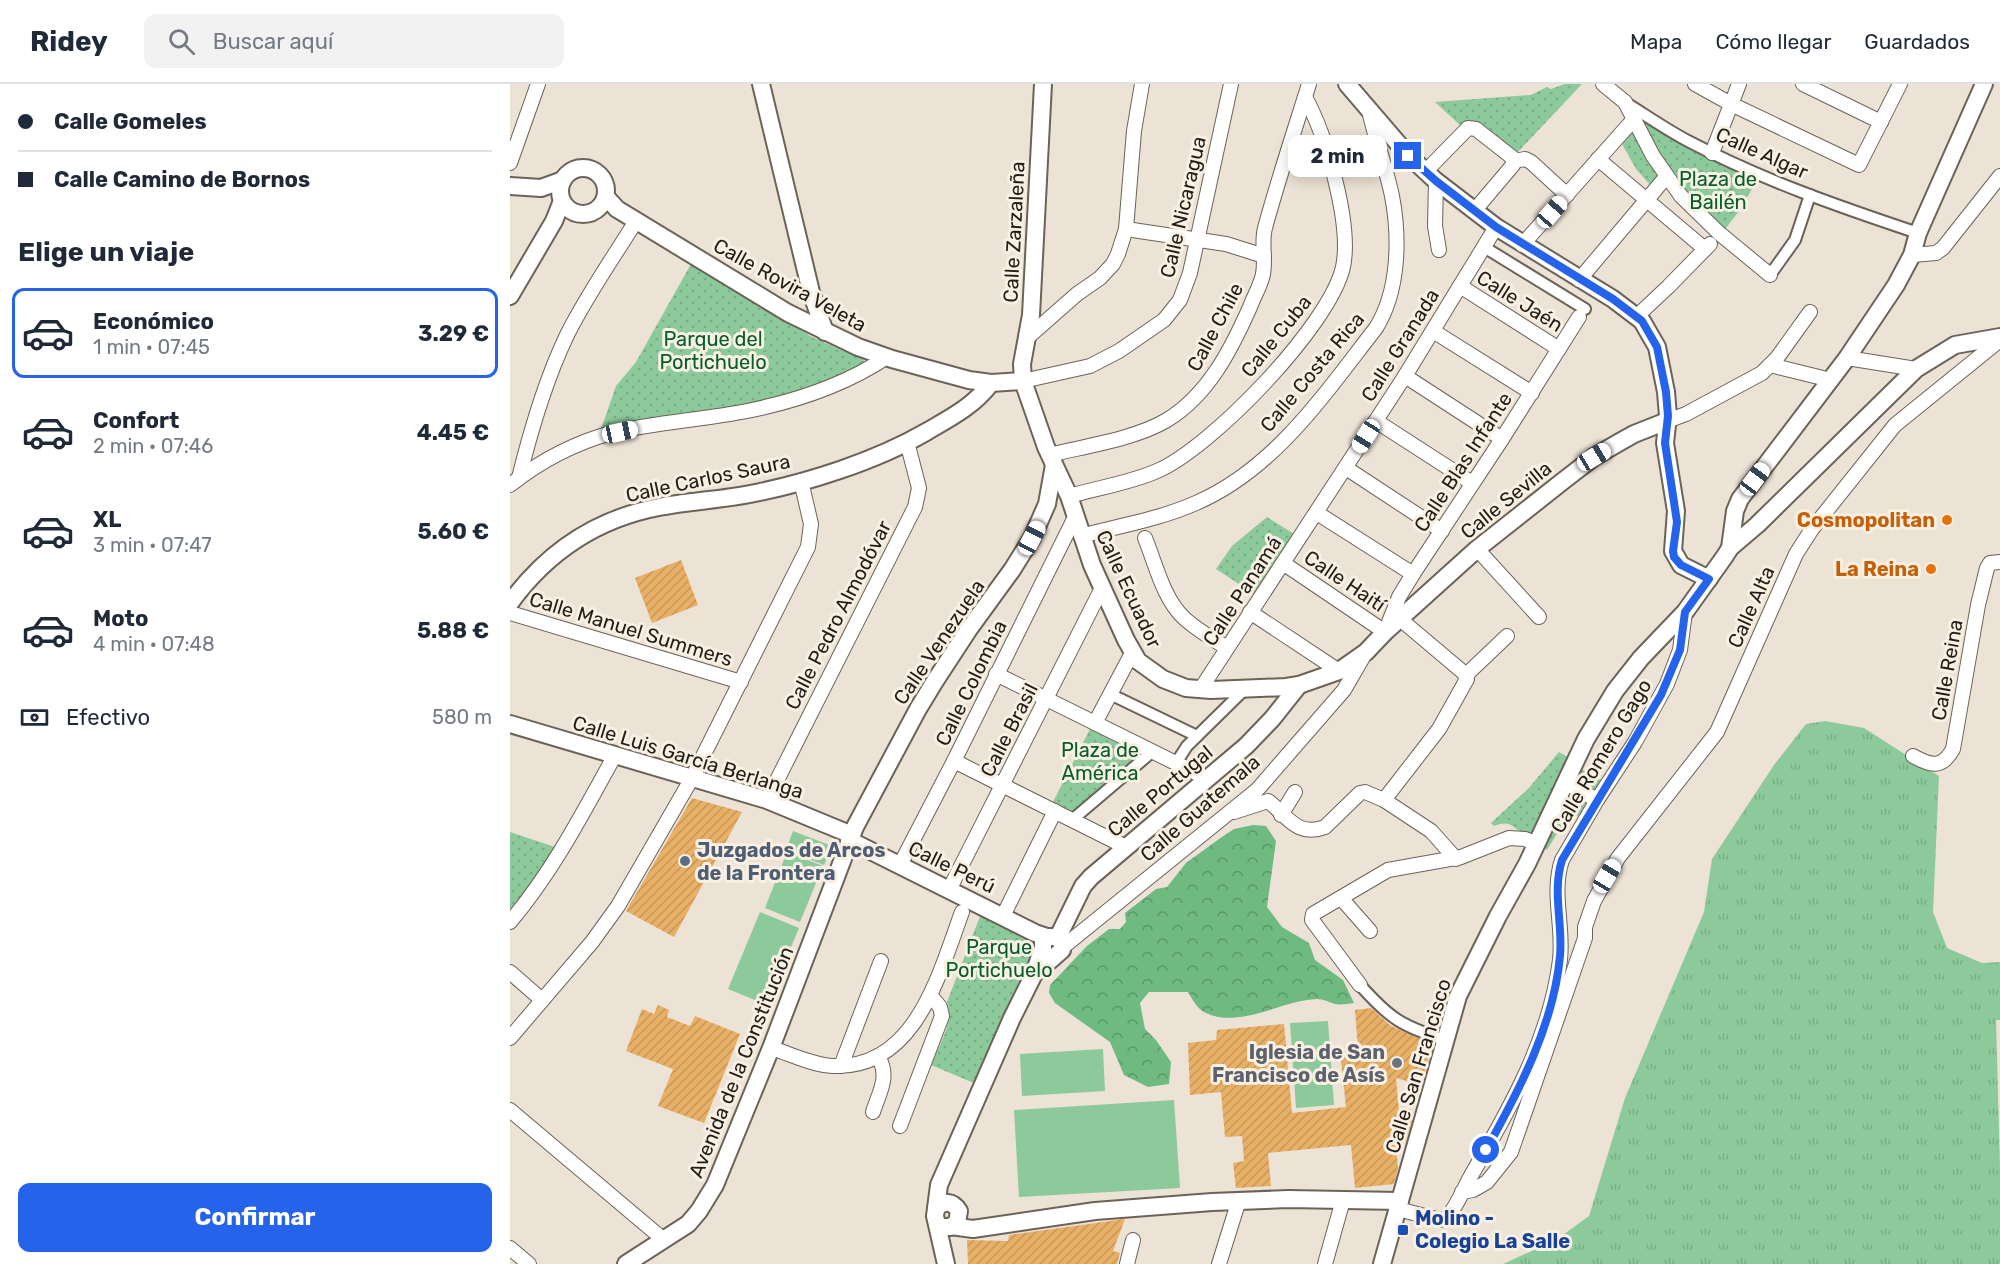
<!DOCTYPE html>
<html lang="es">
<head>
<meta charset="utf-8">
<style>
  body { margin:0; font-family:Rubik,sans-serif; background:#f2f2f3; color:#1f2937; height:100vh; display:flex; flex-direction:column; font-size:22px; white-space:nowrap }
  * { box-sizing:border-box; margin:0 }
  p { font-size:20px; color:#747a83 }
  .icon { flex:none; width:33px; height:33px; fill:none; stroke:currentColor; stroke-width:2; stroke-linecap:round; stroke-linejoin:round }
  .map { position:relative; flex:1; overflow:hidden }
  .drawer { display:flex; flex-direction:column; background:#fff; width:510px }
  .drawer>* { flex:none }
  .banner { display:grid; align-content:center; height:132px; padding:0 18px; background:#fff }
  .end { position:absolute; width:27px; height:27px; margin:-14px; border:8px solid #2563eb; background:#fff; box-shadow:0 0 0 3px #fff }
  .from { border-radius:50% }
  .bubble { position:absolute; height:42px; border-radius:12px; background:#fff; box-shadow:0 3px 15px #0003; font-size:20px; font-weight:700; line-height:42px; text-align:center }
  .car { position:absolute; width:18px; height:36px; margin:-18px -9px; border-radius:8px; box-shadow:0 0 4px 2px #0007; background:linear-gradient(#fff 24%,#345 0 40%,#fff 0 76%,#345 0 86%,#fff 0) }
  .banner b { display:flex; align-items:center; gap:21px; height:57px; font-size:22px }
  .banner b+b { border-top:2px solid #e0e1e3 }
  .banner i { width:15px; height:15px; background:#1f2937 }
  ul { padding:0; list-style:none }
  li { display:flex; align-items:center; gap:18px; height:90px; margin:0 12px 9px; padding:0 6px; border:3px solid transparent; border-radius:12px }
  li div { flex:1 }
  li b { display:block; font-size:22px }
  li em { font-style:normal; font-weight:700 }
  li.on { border-color:#2563eb }
  li>.icon { width:54px; height:54px; stroke-width:1.5 }
  h2 { padding:0 18px; font-size:27px; line-height:72px }
  .pay { display:flex; align-items:center; gap:15px; height:66px; padding:0 18px; font-size:22px }
  .pay p { margin-inline-start:auto }
  .primary-button { display:flex; gap:12px; margin-top:auto; padding:12px 18px }
  .primary-button a { flex:1; height:69px; border-radius:12px; background:#2563eb; color:#fff; font-size:24px; font-weight:700; line-height:69px; text-align:center }
  header { display:flex; align-items:center; gap:36px; box-sizing:border-box; height:84px; padding:0 30px; background:#fff; border-bottom:2px solid #e0e1e3 }
  header strong { font-size:28px }
  nav { display:flex; gap:33px; margin-inline-start:auto; font-size:21px }
  .search { width:420px; height:54px; background:#f2f2f3; display:flex; align-items:center; gap:15px; box-sizing:border-box; padding:0 21px; border-radius:12px; color:#747a83; font-size:22px }
  main { display:flex; flex:1; min-height:0 }
  .map>svg:first-child { display:block }
</style>
</head>
<body>
<header>
<strong>Ridey</strong>
<div class="search"><svg class="icon" aria-label="search" viewBox="0 0 24 24"><circle cx="10" cy="10" r="6"/><path d="M15 15l6 6"/></svg>Buscar aquí</div>
<nav><a>Mapa</a><a>Cómo llegar</a><a>Guardados</a></nav>
</header>
<main>
<section class="drawer">
<div class="banner">
<b><i class="from"></i>Calle Gomeles</b>
<b><i></i>Calle Camino de Bornos</b>
</div>
<h2>Elige un viaje</h2>
<ul>
<li class="on"><svg class="icon" aria-label="car" viewBox="0 0 24 24"><path d="M5 17H2v-5l4-1 3-4h7l3 4 3 1v5h-3M9 17h6M6 11h13"/><circle cx="7" cy="17" r="2"/><circle cx="17" cy="17" r="2"/></svg><div><b>Económico</b><p>1 min · 07:45</p></div><em>3.29 €</em></li>
<li><svg class="icon" aria-label="car" viewBox="0 0 24 24"><path d="M5 17H2v-5l4-1 3-4h7l3 4 3 1v5h-3M9 17h6M6 11h13"/><circle cx="7" cy="17" r="2"/><circle cx="17" cy="17" r="2"/></svg><div><b>Confort</b><p>2 min · 07:46</p></div><em>4.45 €</em></li>
<li><svg class="icon" aria-label="car" viewBox="0 0 24 24"><path d="M5 17H2v-5l4-1 3-4h7l3 4 3 1v5h-3M9 17h6M6 11h13"/><circle cx="7" cy="17" r="2"/><circle cx="17" cy="17" r="2"/></svg><div><b>XL</b><p>3 min · 07:47</p></div><em>5.60 €</em></li>
<li><svg class="icon" aria-label="car" viewBox="0 0 24 24"><path d="M5 17H2v-5l4-1 3-4h7l3 4 3 1v5h-3M9 17h6M6 11h13"/><circle cx="7" cy="17" r="2"/><circle cx="17" cy="17" r="2"/></svg><div><b>Moto</b><p>4 min · 07:48</p></div><em>5.88 €</em></li>
</ul>
<div class="pay"><svg class="icon" aria-label="cash" viewBox="0 0 24 24"><path d="M3 7h18v10H3z"/><circle cx="12" cy="12" r="2"/></svg>Efectivo<p>580 m</p></div>
<div class="primary-button"><a>Confirmar</a></div>
</section>
<div class="map">
<svg width="1490" height="1180" viewBox="0 0 1490 1180">
  <defs>
    <pattern id="grass-tufts" width="24" height="20" patternUnits="userSpaceOnUse" patternTransform="scale(1.5)"><rect width="24" height="20" fill="#8dca9b"/><path d="M3 7l-1-3M5 7V3M7 7l1-3M15 17l-1-3M17 17v-4M19 17l1-3" fill="none" stroke="#79ad85"/></pattern>
    <pattern id="forest-crowns" width="20" height="18" patternUnits="userSpaceOnUse" patternTransform="scale(1.5)"><rect width="20" height="18" fill="#6eba81"/><path d="M2 6a3 3 0 1 1 6 0M12 15a3 3 0 1 1 6 0" fill="none" stroke="#5a9769"/></pattern>
    <pattern id="park-dots" width="8" height="8" patternUnits="userSpaceOnUse" patternTransform="scale(1.5)"><rect width="8" height="8" fill="#8dca9b"/><path d="M2 2h.1M6 6h.1" fill="none" stroke="#79ad85" stroke-width="1.8" stroke-linecap="round"/></pattern>
    <pattern id="building-hatch" width="6" height="6" patternUnits="userSpaceOnUse" patternTransform="scale(1.5)"><rect width="6" height="6" fill="#e8b066"/><path d="M-1 1l2-2M0 6l6-6M5 7l2-2" fill="none" stroke="#c79758"/></pattern>
  </defs>
  <rect width="100%" height="100%" fill="#ece2d5"/>
  <path fill="url(#grass-tufts)" d="M1315,637L1354,644L1429,692L1423,828L1437,864L1472,879L1490,878V936H1486L1490,1084V1180H993L1046,1156L1079,1132L1115,1014L1194,828L1202,775L1264,681L1296,640Z"/>
  <path fill="url(#forest-crowns)" d="M743,741L756,742L766,757L757,823L772,843L799,859L805,876L833,896L844,919C837,920 831,921 825,920C819,918 813,915 807,915C772,916 730,945 696,929C688,926 682,915 678,908H639L630,919L635,945L646,956L661,978L659,1000L638,1003L614,991L600,958L545,919L539,909L540,901L577,862L599,845H610L616,838L615,829L646,805L657,803L676,779L709,755L724,745Z"/>
  <g fill="url(#park-dots)">
    <path d="M1055,0H1072L1005,71L960,36L951,42L925,18L1021,11L1037,3L1041,5Z"/>
    <path d="M1132,33L1249,93L1229,127L1213,148L1159,91L1129,36Z"/>
    <path d="M1125,44L1152,92L1142,103L1126,85L1111,58Z"/>
    <path d="M181,180L302,253L354,276V281L350,285L272,314L90,348L106,302L126,278Z"/>
    <path d="M757,433L784,450L744,510L706,485L722,462Z"/>
    <path d="M580,645L633,672L566,729L543,718Z"/>
    <path d="M1049,668L1063,676L1024,752C1020,751 1016,751 1013,749C1000,742 1001,736 984,742L981,739L1018,705Z"/>
    <path d="M1066,682L1094,698L1087,709L1064,699Z"/>
    <path d="M1062,706L1080,718L1074,731L1069,733L1061,727L1037,766L1031,762L1054,712Z"/>
    <path d="M0,748L48,764L0,831Z"/>
    <path d="M472,827L522,855L526,860L527,870L466,1000L421,981C428,963 445,937 437,918Z"/>
  </g>
  <g fill="#8dca9b">
    <path d="M283,747L322,762L314,781L276,766Z"/>
    <path d="M277,768L313,782L290,838L255,824Z"/>
    <path d="M250,828L289,844L257,921L218,905Z"/>
    <path d="M818,937L824,1021L786,1024L780,939Z"/>
    <path d="M593,965L595,1007L512,1012L510,970Z"/>
    <path d="M664,1016L670,1104L509,1113L504,1026Z"/>
  </g>
  <g fill="url(#building-hatch)">
    <path d="M171,476L188,521L142,539L125,494Z"/>
    <path d="M182,714L232,728L164,853L116,827Z"/>
    <path d="M148,921L159,926L157,933L180,942L185,932L230,950L194,1039L148,1022L163,985L116,967L132,925L144,930Z"/>
    <path d="M861,924L881,942L923,960L911,1001L886,994L889,1027L901,1025L902,1037L896,1057L886,1058L888,1085L884,1100L845,1104L841,1061L758,1069L761,1102L726,1104L723,1079L734,1077L732,1052L715,1053L711,1008L680,1011L678,959L706,956L707,946L774,940L782,1029L836,1023L830,967L848,965L845,926Z"/>
    <path d="M615,1135L603,1167L610,1169L607,1180H458L457,1156L498,1157L499,1151Z"/>
  </g>
  <g fill="none" stroke-linecap="round" stroke-linejoin="round">
    <defs>
      <g id="pedestrian">
        <path d="M1116,19C1137,32 1157,46 1178,57C1252,96 1330,123 1408,149"/>
        <path d="M974,163L1075,225"/>
        <path d="M1260,191L1285,156L1300,111"/>
        <path d="M600,610L687,652"/>
        <path d="M666,679L677,662L735,605"/>
        <path d="M562,736L643,667"/>
        <path d="M850,901C880,935 892,942 935,956"/>
      </g>
      <g id="minor">
        <path d="M1093,0L1115,18L1143,72L1171,112L1209,149L1260,191"/>
        <path d="M1185,0L1221,20L1349,81L1390,0"/>
        <path d="M1293,0L1371,38"/>
        <path d="M1202,69L1229,0"/>
        <path d="M1088,75L1195,165"/>
        <path d="M1004,77L1015,75L1021,78L1057,111"/>
        <path d="M0,79L28,0"/>
        <path d="M915,88L958,44L966,45L1003,74V81L964,127"/>
        <path d="M926,97L925,142L929,166"/>
        <path d="M616,145L716,160L754,172"/>
        <path d="M1012,161L1124,35"/>
        <path d="M1402,171L1426,169L1433,164L1490,92"/>
        <path d="M1069,196L1156,93"/>
        <path d="M950,202L1049,265"/>
        <path d="M1127,232L1159,202L1200,160"/>
        <path d="M923,247L1022,309"/>
        <path d="M517,254L567,210L590,194L603,180L608,170L616,145L624,47L632,0"/>
        <path d="M1337,274L1406,285"/>
        <path d="M1260,281L1321,296"/>
        <path d="M895,292L992,355"/>
        <path d="M513,297L580,282L609,267L654,236L670,216L680,189L721,0"/>
        <path d="M866,337L962,399"/>
        <path d="M1157,337L1176,330L1252,289L1267,274L1300,228"/>
        <path d="M539,371C576,362 625,355 657,336C698,311 721,266 740,223C744,212 751,201 753,190C756,174 751,159 755,144C768,96 784,48 799,0"/>
        <path d="M836,384L932,447"/>
        <path d="M9,394C21,345 35,297 57,251C77,211 103,174 126,137"/>
        <path d="M0,401C29,378 65,359 101,349C146,338 192,336 237,327C287,317 335,301 377,273"/>
        <path d="M559,412C587,404 620,399 647,387C701,364 820,241 833,183C842,140 816,51 795,13"/>
        <path d="M807,429L903,490"/>
        <path d="M571,452C609,442 650,435 686,419C765,385 815,309 866,244C889,207 890,154 882,112C876,83 865,55 859,26"/>
        <path d="M635,454C646,481 653,514 674,534C687,546 703,555 717,564"/>
        <path d="M967,465L1029,533"/>
        <path d="M773,479L875,548L889,513L903,490L992,355L1069,233"/>
        <path d="M740,528L829,587"/>
        <path d="M0,529L231,598"/>
        <path d="M890,535L954,589L957,595L929,645L874,716L921,747L946,775"/>
        <path d="M486,590L698,695"/>
        <path d="M956,591L997,552"/>
        <path d="M690,606L895,292L986,143"/>
        <path d="M585,639L622,569"/>
        <path d="M1403,672C1421,682 1432,685 1443,665L1468,521L1477,484L1480,479L1490,478"/>
        <path d="M444,677L616,763"/>
        <path d="M1056,699L1087,716"/>
        <path d="M257,716L405,423L409,404L397,358"/>
        <path d="M724,728L758,717C776,730 786,754 815,743L850,709L855,708L874,716"/>
        <path d="M771,731L785,708"/>
        <path d="M390,781L444,677L565,433"/>
        <path d="M439,806L592,504"/>
        <path d="M831,814L860,847"/>
        <path d="M493,832L545,727"/>
        <path d="M0,838C43,787 73,729 105,671"/>
        <path d="M553,863L747,706L834,606L856,568"/>
        <path d="M0,888L32,916"/>
        <path d="M850,901L802,836L803,830L878,786L951,773L999,754L1015,755L1027,760"/>
        <path d="M0,954L82,858L108,822L182,694L298,463L301,440L291,397"/>
        <path d="M261,964C281,970 302,981 323,982C406,985 429,890 452,828"/>
        <path d="M331,982L371,877"/>
        <path d="M0,1026L154,1156"/>
        <path d="M363,1028C370,1006 380,993 368,972"/>
        <path d="M390,1042L432,932L430,923L421,912"/>
        <path d="M952,1108L963,1106L977,1098L1001,1068L1075,854V843L1084,817L1108,774L1207,648L1274,497L1286,470L1302,445L1385,341L1490,256"/>
        <path d="M888,1125L930,1136L937,1134C947,1122 954,1104 962,1090C1001,1023 1040,954 1050,876C1054,842 1041,809 1052,776L1087,716L1125,658L1157,600L1170,566L1175,528"/>
        <path d="M0,1164L19,1180"/>
        <path d="M617,1180L623,1156"/>
        <path d="M709,1180L729,1116"/>
        <path d="M815,1180L833,1116"/>
      </g>
      <g id="tertiary">
        <path d="M251,0L301,208L315,248"/>
        <path d="M533,0L521,231L512,280L513,297L536,363L559,412L582,481L616,556L628,577L653,595L676,604L701,606L776,603L789,601L829,587L856,568L875,548L967,465L1053,397L1084,373L1108,359L1124,350L1157,337"/>
        <path d="M837,0L898,71L926,97L986,143L1103,215L1132,237L1147,263L1156,308L1158,332L1155,359L1166,427L1163,467L1171,481L1199,495"/>
        <circle cx="73" cy="107" r="23"/>
        <path d="M0,102L31,104L53,96"/>
        <path d="M96,113L107,125L278,229L348,263L382,275L459,296L481,299L513,297"/>
        <path d="M0,212L44,137L52,117"/>
        <path d="M1220,464L1247,441L1406,285L1445,261L1490,253"/>
        <path d="M0,519C38,467 86,435 149,423C179,417 210,416 240,410C297,399 366,377 416,348C440,334 464,322 481,299"/>
        <path d="M0,640L257,716L342,751"/>
        <path d="M339,756L525,849L537,853H547"/>
        <path d="M548,853L573,802L581,793L736,662L762,635L789,601"/>
        <path d="M528,887L552,866V860L548,853"/>
        <path d="M426,1125C433,1116 443,1117 449,1127L447,1139L440,1143H433"/>
        <path d="M441,1142L463,1145L585,1127L702,1118L778,1115L890,1117"/>
        <path d="M116,1180L178,1140L189,1127L205,1101L261,964L345,743L408,625L425,597L459,545L502,486L522,454L537,420L544,381"/>
        <path d="M436,1180L425,1132L429,1101L502,934L523,892L533,864V858L537,853"/>
        <path d="M872,1180L948,912L988,832L1017,780L1076,655L1105,607L1131,574L1175,528L1215,472L1220,464L1225,427L1230,415L1337,274L1386,201L1402,171L1408,149L1474,0"/>
      </g>
    </defs>
    <use href="#pedestrian" stroke="#6c6358" stroke-width="14"/>
    <use href="#minor" stroke="#6c6358" stroke-width="16"/>
    <use href="#tertiary" stroke="#6c6358" stroke-width="20"/>
    <use href="#pedestrian" stroke="#fff" stroke-width="10"/>
    <use href="#minor" stroke="#fff" stroke-width="14"/>
    <use href="#tertiary" stroke="#fff" stroke-width="16"/>
  </g>
  <g fill="none" stroke-linecap="round" stroke-linejoin="round">
    <path stroke="#2563eb" stroke-width="8" d="M898,72L926,97L986,143L1103,215L1132,237L1147,263L1156,308L1158,332L1155,359L1167,438L1163,467L1164,473L1171,481L1199,495L1175,528L1170,566L1151,611L1052,776C1042,808 1053,840 1050,872C1044,940 1009,1007 976,1066"/>
  </g>
  <g fill="#e8710a" stroke="#f9efe2" stroke-width="2">
    <circle cx="1437" cy="436" r="6"/>
    <circle cx="1421" cy="485" r="6"/>
  </g>
  <circle fill="#5c6f8a" stroke="#f9efe2" stroke-width="2" cx="175" cy="777" r="6"/>
  <circle fill="#6b7280" stroke="#f9efe2" stroke-width="2" cx="887" cy="979" r="6"/>
  <rect fill="#1a4fb4" stroke="#f9efe2" stroke-width="2" x="887" y="1140" width="12" height="12" rx="3"/>
  <g text-anchor="middle" stroke-width="6" stroke-linejoin="round" paint-order="stroke">
    <g font-size="20" fill="#211d18" stroke="#f9efe2">
      <text transform="translate(1252 69) rotate(24)" y="7">Calle Algar</text>
      <text transform="translate(673 123) rotate(-77)" y="7">Calle Nicaragua</text>
      <text transform="translate(504 148) rotate(-87)" y="7">Calle Zarzaleña</text>
      <text transform="translate(280 201) rotate(29)" y="7">Calle Rovira Veleta</text>
      <text transform="translate(1010 217) rotate(32)" y="7">Calle Jaén</text>
      <text transform="translate(705 243) rotate(-62)" y="7">Calle Chile</text>
      <text transform="translate(766 252) rotate(-51)" y="7">Calle Cuba</text>
      <text transform="translate(890 261) rotate(-58)" y="7">Calle Granada</text>
      <text transform="translate(802 288) rotate(-50)" y="7">Calle Costa Rica</text>
      <text transform="translate(953 378) rotate(-57)" y="7">Calle Blas Infante</text>
      <text transform="translate(198 394) rotate(-12)" y="7">Calle Carlos Saura</text>
      <text transform="translate(996 416) rotate(-39)" y="7">Calle Sevilla</text>
      <text transform="translate(835 497) rotate(34)" y="7">Calle Haití</text>
      <text transform="translate(619 505) rotate(65)" y="7">Calle Ecuador</text>
      <text transform="translate(732 507) rotate(-57)" y="7">Calle Panamá</text>
      <text transform="translate(1241 523) rotate(-66)" y="7">Calle Alta</text>
      <text transform="translate(328 531) rotate(-63)" y="7">Calle Pedro Almodóvar</text>
      <text transform="translate(121 545) rotate(17)" y="7">Calle Manuel Summers</text>
      <text transform="translate(429 558) rotate(-56)" y="7">Calle Venezuela</text>
      <text transform="translate(1437 586) rotate(-80)" y="7">Calle Reina</text>
      <text transform="translate(461 599) rotate(-64)" y="7">Calle Colombia</text>
      <text transform="translate(499 646) rotate(-63)" y="7">Calle Brasil</text>
      <text transform="translate(1091 672) rotate(-59)" y="7">Calle Romero Gago</text>
      <text transform="translate(178 673) rotate(17)" y="7">Calle Luis García Berlanga</text>
      <text transform="translate(650 707) rotate(-40)" y="7">Calle Portugal</text>
      <text transform="translate(690 724) rotate(-41)" y="7">Calle Guatemala</text>
      <text transform="translate(442 783) rotate(26)" y="7">Calle Perú</text>
      <text transform="translate(231 978) rotate(-68)" y="7">Avenida de la Constitución</text>
      <text transform="translate(908 982) rotate(-73)" y="7">Calle San Francisco</text>
    </g>
    <g font-size="20" fill="#025f2b" stroke="#f9efe2">
      <text x="1208" y="102">Plaza de<tspan x="1208" dy="23">Bailén</tspan></text>
      <text x="203" y="262">Parque del<tspan x="203" dy="23">Portichuelo</tspan></text>
      <text x="590" y="673">Plaza de<tspan x="590" dy="23">América</tspan></text>
      <text x="489" y="870">Parque<tspan x="489" dy="23">Portichuelo</tspan></text>
    </g>
    <g font-size="20" font-weight="bold" fill="#c56008" stroke="#f9efe2" text-anchor="end">
      <text x="1425" y="443">Cosmopolitan</text>
      <text x="1409" y="492">La Reina</text>
    </g>
    <g font-size="20" font-weight="bold" fill="#4e5e75" stroke="#f9efe2" text-anchor="start">
      <text x="187" y="773">Juzgados de Arcos<tspan x="187" dy="23">de la Frontera</tspan></text>
    </g>
    <g font-size="20" font-weight="bold" fill="#5b616d" stroke="#f9efe2" text-anchor="end">
      <text x="875" y="975">Iglesia de San<tspan x="875" dy="23">Francisco de Asís</tspan></text>
    </g>
    <g font-size="20" font-weight="bold" fill="#164399" stroke="#f9efe2" text-anchor="start">
      <text x="905" y="1141">Molino -<tspan x="905" dy="23">Colegio La Salle</tspan></text>
    </g>
  </g>
</svg>
<i class="end from" style="left:976px;top:1066px"></i>
<i class="end" style="left:898px;top:72px"></i>
<div class="bubble" style="left:778px;top:51px;width:99px">2 min</div>
<i class="car" style="left:1042px;top:128px;rotate:41deg"></i>
<i class="car" style="left:110px;top:348px;rotate:78deg"></i>
<i class="car" style="left:856px;top:352px;rotate:212deg"></i>
<i class="car" style="left:1084px;top:373px;rotate:59deg"></i>
<i class="car" style="left:1245px;top:395px;rotate:37deg"></i>
<i class="car" style="left:522px;top:454px;rotate:28deg"></i>
<i class="car" style="left:1097px;top:792px;rotate:31deg"></i>
</div>
</main>
</body>
</html>
